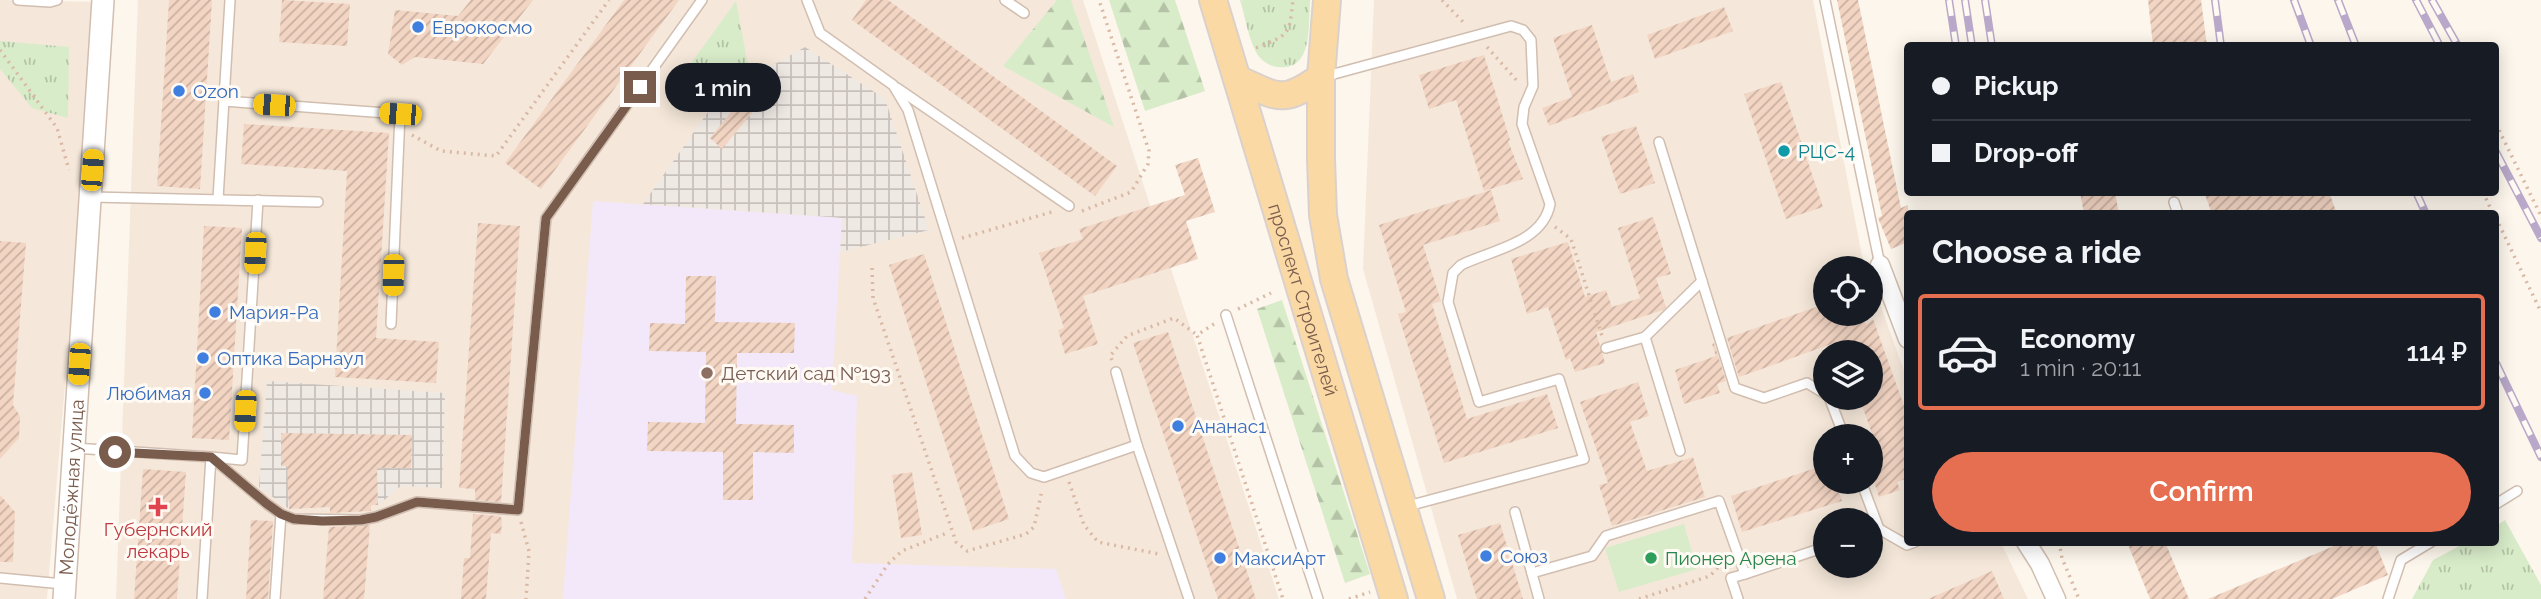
<!DOCTYPE html>
<html lang="en">
<head>
<meta charset="utf-8">
<style>
  body { margin:0; font-family:Raleway,sans-serif; background:#20242c; color:#f1f3f6; height:100vh; display:flex; flex-direction:column; font-size:26px; white-space:nowrap }
  * { box-sizing:border-box; margin:0 }
  p { font-size:23px; color:#9ea1a6 }
  .icon { flex:none; width:38px; height:38px; fill:none; stroke:currentColor; stroke-width:2; stroke-linecap:round; stroke-linejoin:round }
  .map { position:relative; flex:1; overflow:hidden }
  .drawer { position:absolute; left:1904px; top:210px; width:595px; height:336px; display:flex; flex-direction:column; background:#171b24; border-radius:7px; box-shadow:0 4px 18px #0003 }
  .drawer>* { flex:none }
  .guide { position:absolute; left:1904px; top:42px; width:595px; height:154px; border-radius:7px; box-shadow:0 4px 18px #0003; display:grid; align-content:center; height:154px; padding:0 28px; background:#171b24 }
  .controls { position:absolute; left:1813px; top:256px; display:grid; gap:14px }
  .controls a { display:grid; place-items:center; width:70px; height:70px; border-radius:50%; background:#171b24; box-shadow:0 4px 18px #0003; font-size:35px }
  .end { position:absolute; width:32px; height:32px; margin:-16px; border:9px solid #7a5c4d; background:#fff; box-shadow:0 0 0 4px #fff }
  .from { border-radius:50% }
  .bubble { position:absolute; height:49px; border-radius:24px; background:#171b24; box-shadow:0 4px 18px #0003; font-size:23px; font-weight:600; line-height:49px; text-align:center }
  .car { position:absolute; width:21px; height:42px; margin:-21px -10px; border-radius:9px; box-shadow:0 0 5px 2px #0007; background:linear-gradient(#f5c518 24%,#345 0 40%,#f5c518 0 76%,#345 0 86%,#f5c518 0) }
  .guide b { display:flex; align-items:center; gap:24px; height:66px; font-size:26px }
  .guide b+b { border-top:2px solid #363941 }
  .guide i { width:18px; height:18px; background:#f1f3f6 }
  ul { padding:0; list-style:none }
  li { display:flex; align-items:center; gap:21px; height:116px; margin:0 14px 10px; padding:0 14px; border:4px solid transparent; border-radius:7px }
  li div { flex:1 }
  li b { display:block; font-size:26px }
  li em { font-style:normal; font-weight:600 }
  li.active { border-color:#e76f51 }
  li>.icon { width:63px; height:63px; stroke-width:1.5 }
  h2 { padding:0 28px; font-size:32px; line-height:84px }
  .primary-button { display:flex; gap:14px; margin-top:auto; padding:14px 28px }
  .primary-button a { flex:1; height:80px; border-radius:42px; background:#e76f51; color:#fff; font-size:28px; font-weight:600; line-height:80px; text-align:center }
  .map>svg:first-child { display:block }
</style>
</head>
<body>
<div class="map">
<svg width="2541" height="599" viewBox="0 0 2541 599">
  <defs>
    <pattern id="industrial-grid" width="8" height="8" patternUnits="userSpaceOnUse" patternTransform="scale(1.75)"><rect width="8" height="8" fill="#efe9e4"/><path d="M0 4h8M4 0v8" fill="none" stroke="#c7c0bb"/></pattern>
    <pattern id="grass-tufts" width="24" height="20" patternUnits="userSpaceOnUse" patternTransform="scale(1.75)"><rect width="24" height="20" fill="#d8ecc9"/><path d="M3 7l-1-3M5 7V3M7 7l1-3M15 17l-1-3M17 17v-4M19 17l1-3" fill="none" stroke="#b4c2a5"/></pattern>
    <pattern id="forest-firs" width="22" height="20" patternUnits="userSpaceOnUse" patternTransform="scale(1.75)"><rect width="22" height="20" fill="#d8ecc9"/><path d="M5 1l3.5 6h-7zM16 11l3.5 6h-7z" fill="#b4c2a5"/></pattern>
    <pattern id="building-hatch" width="6" height="6" patternUnits="userSpaceOnUse" patternTransform="scale(1.75)"><rect width="6" height="6" fill="#f3d5c3"/><path d="M-1 1l2-2M0 6l6-6M5 7l2-2" fill="none" stroke="#cab0a1"/></pattern>
  </defs>
  <rect width="100%" height="100%" fill="#fdf6ec"/>
  <g fill="#f5e8da" fill-rule="evenodd">
    <path d="M0,0L97,2L47,599H0Z"/>
    <path d="M138,0H1083L1279,599H116Z"/>
    <path d="M1374,0H1813L1862,256L1867,268H1825V313H1871V279L1907,379L1908,542L2001,543L2028,599H1457L1363,269ZM1825,352H1871V397H1825ZM1825,436H1871V481H1825ZM1825,520H1871V565H1825Z"/>
  </g>
  <g fill="url(#industrial-grid)">
    <path d="M805,47L885,99L929,230L840,252L841,218L643,204L720,95Z"/>
    <path d="M267,381L445,393L442,488L401,486L378,505L289,509L259,487Z"/>
  </g>
  <path fill="#f3e8fa" d="M593,201L842,218L832,390L857,396L852,563L1056,569L1066,599H563Z"/>
  <g fill="url(#grass-tufts)">
    <path d="M1240,0H1310C1308,25 1314,72 1277,67C1269,66 1260,60 1256,52C1248,37 1245,16 1240,0Z"/>
    <path d="M736,1L749,71L684,73Z"/>
    <path d="M0,41L69,47L68,118L32,108L0,69Z"/>
    <path d="M2505,520L2541,585V599H2412L2433,560L2465,543L2496,542V526Z"/>
  </g>
  <g fill="url(#forest-firs)">
    <path d="M1057,0H1071L1114,127L1003,66Z"/>
    <path d="M1109,0H1175L1205,91L1145,111Z"/>
    <path d="M1282,300L1370,574L1345,583L1257,309Z"/>
  </g>
  <path fill="#d8ecc9" d="M1684,524L1697,569L1619,592L1605,548Z"/>
  <g fill="url(#building-hatch)">
    <path d="M169,0H212L200,189L157,186Z"/>
    <path d="M282,0L350,4L347,46L279,42Z"/>
    <path d="M471,0H533L483,64L415,57L402,65L388,54L395,10L458,16Z"/>
    <path d="M624,0H679L541,189L505,163Z"/>
    <path d="M866,0H888L1117,166L1095,196L852,20Z"/>
    <path d="M1837,0H1858L1901,208L1908,205V242L1891,249L1878,218L1882,216Z"/>
    <path d="M2148,0H2201L2207,46H2153Z"/>
    <path d="M1724,7L1733,31L1655,59L1647,35Z"/>
    <path d="M1592,25L1611,82L1633,74L1639,92L1549,126L1542,108L1572,97L1553,38Z"/>
    <path d="M1484,55L1510,140L1508,141L1523,179L1484,191L1456,100L1429,109L1419,75Z"/>
    <path d="M676,78L695,90L687,104L667,92Z"/>
    <path d="M1781,82L1823,207L1786,219L1744,94Z"/>
    <path d="M748,91L761,102L722,149L710,138Z"/>
    <path d="M244,124L389,133L376,338L439,342L436,383L335,377L347,171L241,164Z"/>
    <path d="M1636,126L1655,183L1620,194L1601,137Z"/>
    <path d="M1198,158L1215,212L1186,221L1198,259L1083,296L1098,344L1065,354L1058,330L1064,328L1039,253L1083,239L1079,229L1185,195L1175,165Z"/>
    <path d="M1491,190L1500,221L1423,245L1441,301L1432,304L1467,419L1547,394L1558,428L1444,463L1398,314L1406,312L1379,225Z"/>
    <path d="M2080,192H2115L2119,214H2084Z"/>
    <path d="M2204,192H2329L2337,214H2212Z"/>
    <path d="M1653,217L1671,274L1656,278L1666,307L1663,310L1596,332L1605,363L1575,372L1570,358L1566,360L1548,307L1527,314L1511,259L1568,242L1585,297L1606,290L1612,307L1640,298L1618,228Z"/>
    <path d="M478,223L520,226L501,502L475,500V489L459,488Z"/>
    <path d="M204,226L242,228L229,440L192,438Z"/>
    <path d="M0,241L26,243L13,405L20,416L19,438L0,459Z"/>
    <path d="M924,254L1009,519L973,531L889,265Z"/>
    <path d="M686,276H716L715,322L795,323L794,353H737L736,424L794,425V453L753,452V500H723V452L647,451L648,422L705,423L706,352L649,351L650,323L685,324Z"/>
    <path d="M1825,304V313H1862L1866,325L1873,319L1908,417V478L1897,482L1900,490L1879,497L1871,473V456L1879,453L1859,397H1871V352H1843L1840,341L1739,377L1727,338Z"/>
    <path d="M1168,332L1256,599H1218L1133,343Z"/>
    <path d="M1714,343L1726,381L1717,384L1720,393L1684,404L1675,370L1716,356L1712,344Z"/>
    <path d="M1638,382L1649,416L1630,422L1647,471L1693,457L1705,497L1612,526L1599,485L1608,483L1580,402Z"/>
    <path d="M281,433L412,435L411,468H377L378,505H371V511L330,513V507L289,509L287,466H281Z"/>
    <path d="M1825,465V481H1836L1842,501L1742,532L1731,496Z"/>
    <path d="M143,469L186,472L177,599H134Z"/>
    <path d="M912,472L922,535L901,538L892,475Z"/>
    <path d="M0,495L15,512L13,562H0Z"/>
    <path d="M473,514L500,516L502,519L501,534L491,533L486,599H461L464,558H470Z"/>
    <path d="M251,520L273,521L268,599H246Z"/>
    <path d="M1500,523L1523,599H1477L1458,535Z"/>
    <path d="M370,525L364,599H323L329,527Z"/>
    <path d="M2127,542H2165L2189,599H2150Z"/>
    <path d="M2332,542H2375L2388,575L2332,599H2208L2334,546Z"/>
    <path d="M1992,571L2004,599H1928Z"/>
  </g>
  <g fill="none" stroke-linecap="round" stroke-linejoin="round">
    <defs>
      <g id="service">
        <path d="M18,0L50,2L57,0"/>
        <path d="M807,0L820,33L893,85L908,110L1015,456L1031,473L1044,477L1137,445"/>
        <path d="M1005,0L1024,13"/>
        <path d="M1825,0L1880,265"/>
        <path d="M1323,77L1511,26L1523,30L1531,40L1533,86L1524,107L1522,124L1550,204C1543,243 1491,250 1461,265L1453,273L1448,302L1479,402L1559,379L1584,459L1404,507"/>
        <path d="M897,88L1069,206"/>
        <path d="M224,101L400,114L391,324"/>
        <path d="M1659,142L1735,388L1764,398L1807,383L1825,394"/>
        <path d="M92,197L318,202"/>
        <path d="M218,199L230,0"/>
        <path d="M2174,202L2178,214"/>
        <path d="M1226,315L1318,599"/>
        <path d="M1645,337L1702,281"/>
        <path d="M1606,348L1645,337L1680,451"/>
        <path d="M1116,372L1137,445L1189,599"/>
        <path d="M1829,397L1844,436"/>
        <path d="M74,448L211,457L267,504L281,514L294,519L361,520L376,517L417,502L518,510L546,218L702,0"/>
        <path d="M1861,481L1879,529"/>
        <path d="M2496,504L2517,491"/>
        <path d="M1515,512L1539,599"/>
        <path d="M1871,531L1879,529L1907,545L1915,542"/>
        <path d="M1532,573L1592,556L1606,536L1719,501L1745,574L1825,547"/>
        <path d="M0,578L63,584"/>
        <path d="M202,599L211,457L242,460L258,200"/>
        <path d="M275,599L281,514"/>
        <path d="M1738,599L1731,578L1745,574"/>
        <path d="M2388,599L2401,560L2431,542"/>
      </g>
      <g id="minor">
        <path d="M1880,265L1908,339"/>
        <path d="M2026,542L2040,564L2056,599"/>
      </g>
      <g id="tertiary">
        <path id="s1" d="M64,599L103,0"/>
      </g>
      <g id="primary">
        <path id="s2" d="M1213,0L1394,599"/>
        <path d="M1327,0L1321,77V159L1323,215L1334,279L1431,599"/>
        <path d="M1237,79C1278,97 1282,105 1321,77"/>
      </g>
    </defs>
    <use href="#service" stroke="#d1beb0" stroke-width="12"/>
    <use href="#minor" stroke="#d1beb0" stroke-width="21"/>
    <use href="#tertiary" stroke="#d1beb0" stroke-width="24"/>
    <use href="#primary" stroke="#dad1cd" stroke-width="30"/>
    <g stroke="#d9b8a5" stroke-width="3.5" stroke-dasharray="2 5" stroke-linecap="butt">
      <path d="M1442,0L1465,24"/>
      <path d="M1487,47L1519,83"/>
      <path d="M1256,48C1290,34 1289,36 1293,0"/>
      <path d="M0,50L57,128L69,170"/>
      <path d="M2496,124L2541,216"/>
      <path d="M412,135L441,151L496,156L609,0"/>
      <path d="M2483,192L2493,214"/>
      <path d="M1082,211L1131,192L1148,164L1149,151L1099,0"/>
      <path d="M2496,218L2541,312"/>
      <path d="M1555,227L1571,239L1602,336"/>
      <path d="M962,238L1052,212"/>
      <path d="M872,268L873,298L956,542L967,551L1026,534L1034,527L1042,490"/>
      <path d="M1238,309L1271,293"/>
      <path d="M1214,324L1197,335L1283,599"/>
      <path d="M1112,360L1110,356L1127,336L1174,318L1197,335"/>
      <path d="M1069,482L1084,525L1098,542L1159,554"/>
      <path d="M521,522L529,551L526,599"/>
      <path d="M2059,542L2062,558L2079,599"/>
      <path d="M865,599L888,564L902,551L949,532"/>
      <path d="M1349,599L1370,592"/>
      <path d="M1639,599L1710,576L1725,560"/>
    </g>
    <use href="#service" stroke="#fff" stroke-width="9"/>
    <use href="#minor" stroke="#fff" stroke-width="18"/>
    <use href="#tertiary" stroke="#fff" stroke-width="21"/>
    <use href="#primary" stroke="#fbd9a5" stroke-width="26"/>
    <defs>
      <g id="rail">
        <path d="M1949,0L1956,46"/>
        <path d="M1965,0L1972,46"/>
        <path d="M1985,0L1992,46"/>
        <path d="M2215,0L2221,46"/>
        <path d="M2294,0L2311,46"/>
        <path d="M2338,0L2356,46"/>
        <path d="M2416,0L2440,46"/>
        <path d="M2432,0L2458,46"/>
        <path d="M2496,152L2541,238"/>
        <path d="M2416,192L2426,214"/>
        <path d="M2496,363L2541,457"/>
      </g>
    </defs>
    <use href="#rail" stroke="#b9a8c9" stroke-width="8"/>
    <use href="#rail" stroke="#fffaf3" stroke-width="5" stroke-dasharray="16" stroke-linecap="butt"/>
  </g>
  <g fill="none" stroke-linecap="round" stroke-linejoin="round">
    <path stroke="#7a5c4d" stroke-width="9" d="M115,452L211,457L267,504L281,514L294,519L322,521L361,520L376,517L417,502L518,510L546,218L640,87"/>
  </g>
  <g fill="#3f7fe0" stroke="#fffaf3" stroke-width="2.5">
    <circle cx="418" cy="27" r="7"/>
    <circle cx="179" cy="91" r="7"/>
    <circle cx="215" cy="312" r="7"/>
    <circle cx="203" cy="358" r="7"/>
    <circle cx="205" cy="393" r="7"/>
    <circle cx="1178" cy="426" r="7"/>
    <circle cx="1486" cy="556" r="7"/>
    <circle cx="1220" cy="558" r="7"/>
  </g>
  <circle fill="#0f9aa8" stroke="#fffaf3" stroke-width="2.5" cx="1784" cy="151" r="7"/>
  <circle fill="#8d6e63" stroke="#fffaf3" stroke-width="2.5" cx="707" cy="373" r="7"/>
  <path fill="#e0444e" stroke="#fffaf3" stroke-width="2.5" d="M154.5 496.5h7v7h7v7h-7v7h-7v-7h-7v-7h7z"/>
  <circle fill="#2e9e5b" stroke="#fffaf3" stroke-width="2.5" cx="1651" cy="558" r="7"/>
  <g text-anchor="middle" stroke-width="6" stroke-linejoin="round" paint-order="stroke">
    <g font-size="19" fill="#366cbe" stroke="#fffaf3" text-anchor="start">
      <text x="432" y="34">Еврокосмо</text>
      <text x="193" y="98">Ozon</text>
      <text x="229" y="319">Мария-Ра</text>
      <text x="217" y="365">Оптика Барнаул</text>
      <text x="191" y="400" text-anchor="end">Любимая</text>
      <text x="1192" y="433">Ананас1</text>
      <text x="1500" y="563">Союз</text>
      <text x="1234" y="565">МаксиАрт</text>
    </g>
    <g font-size="19" fill="#0d838f" stroke="#fffaf3" text-anchor="start">
      <text x="1798" y="158">РЦС-4</text>
    </g>
    <g font-size="19" fill="#7a5c4d" stroke="#fffaf3">
      <text dy="7" stroke="none"><textPath href="#s2" startOffset="313">проспект Строителей</textPath></text>
      <text dy="7" stroke="none"><textPath href="#s1" startOffset="112">Молодёжная улица</textPath></text>
    </g>
    <g font-size="19" fill="#785e54" stroke="#fffaf3" text-anchor="start">
      <text x="721" y="380">Детский сад №193</text>
    </g>
    <g font-size="19" fill="#be3a42" stroke="#fffaf3">
      <text x="158" y="536">Губернский<tspan x="158" dy="22">лекарь</tspan></text>
    </g>
    <g font-size="19" fill="#27864d" stroke="#fffaf3" text-anchor="start">
      <text x="1665" y="565">Пионер Арена</text>
    </g>
  </g>
</svg>
<div class="controls">
<a><svg class="icon" aria-label="locate" viewBox="0 0 24 24"><circle cx="12" cy="12" r="6"/><path d="M12 2v4M12 18v4M2 12h4M18 12h4"/></svg></a>
<a><svg class="icon" aria-label="layers" viewBox="0 0 24 24"><path d="M12 4l9 5-9 5-9-5zM3 14l9 5 9-5"/></svg></a>
<a>+</a>
<a>−</a>
</div>
<i class="end from" style="left:115px;top:452px"></i>
<i class="end" style="left:640px;top:87px"></i>
<div class="bubble" style="left:665px;top:63px;width:116px">1 min</div>
<i class="car" style="left:274px;top:105px;rotate:274deg"></i>
<i class="car" style="left:400px;top:114px;rotate:274deg"></i>
<i class="car" style="left:92px;top:170px;rotate:4deg"></i>
<i class="car" style="left:255px;top:253px;rotate:183deg"></i>
<i class="car" style="left:393px;top:275px;rotate:182deg"></i>
<i class="car" style="left:79px;top:364px;rotate:184deg"></i>
<i class="car" style="left:245px;top:411px;rotate:183deg"></i>
<div class="guide">
<b><i class="from"></i>Pickup</b>
<b><i></i>Drop-off</b>
</div>
<section class="drawer">
<h2>Choose a ride</h2>
<ul>
<li class="active"><svg class="icon" aria-label="car" viewBox="0 0 24 24"><path d="M5 17H2v-5l4-1 3-4h7l3 4 3 1v5h-3M9 17h6M6 11h13"/><circle cx="7" cy="17" r="2"/><circle cx="17" cy="17" r="2"/></svg><div><b>Economy</b><p>1 min · 20:11</p></div><em>114 ₽</em></li>
</ul>
<div class="primary-button"><a>Confirm</a></div>
</section>
</div>
</body>
</html>
